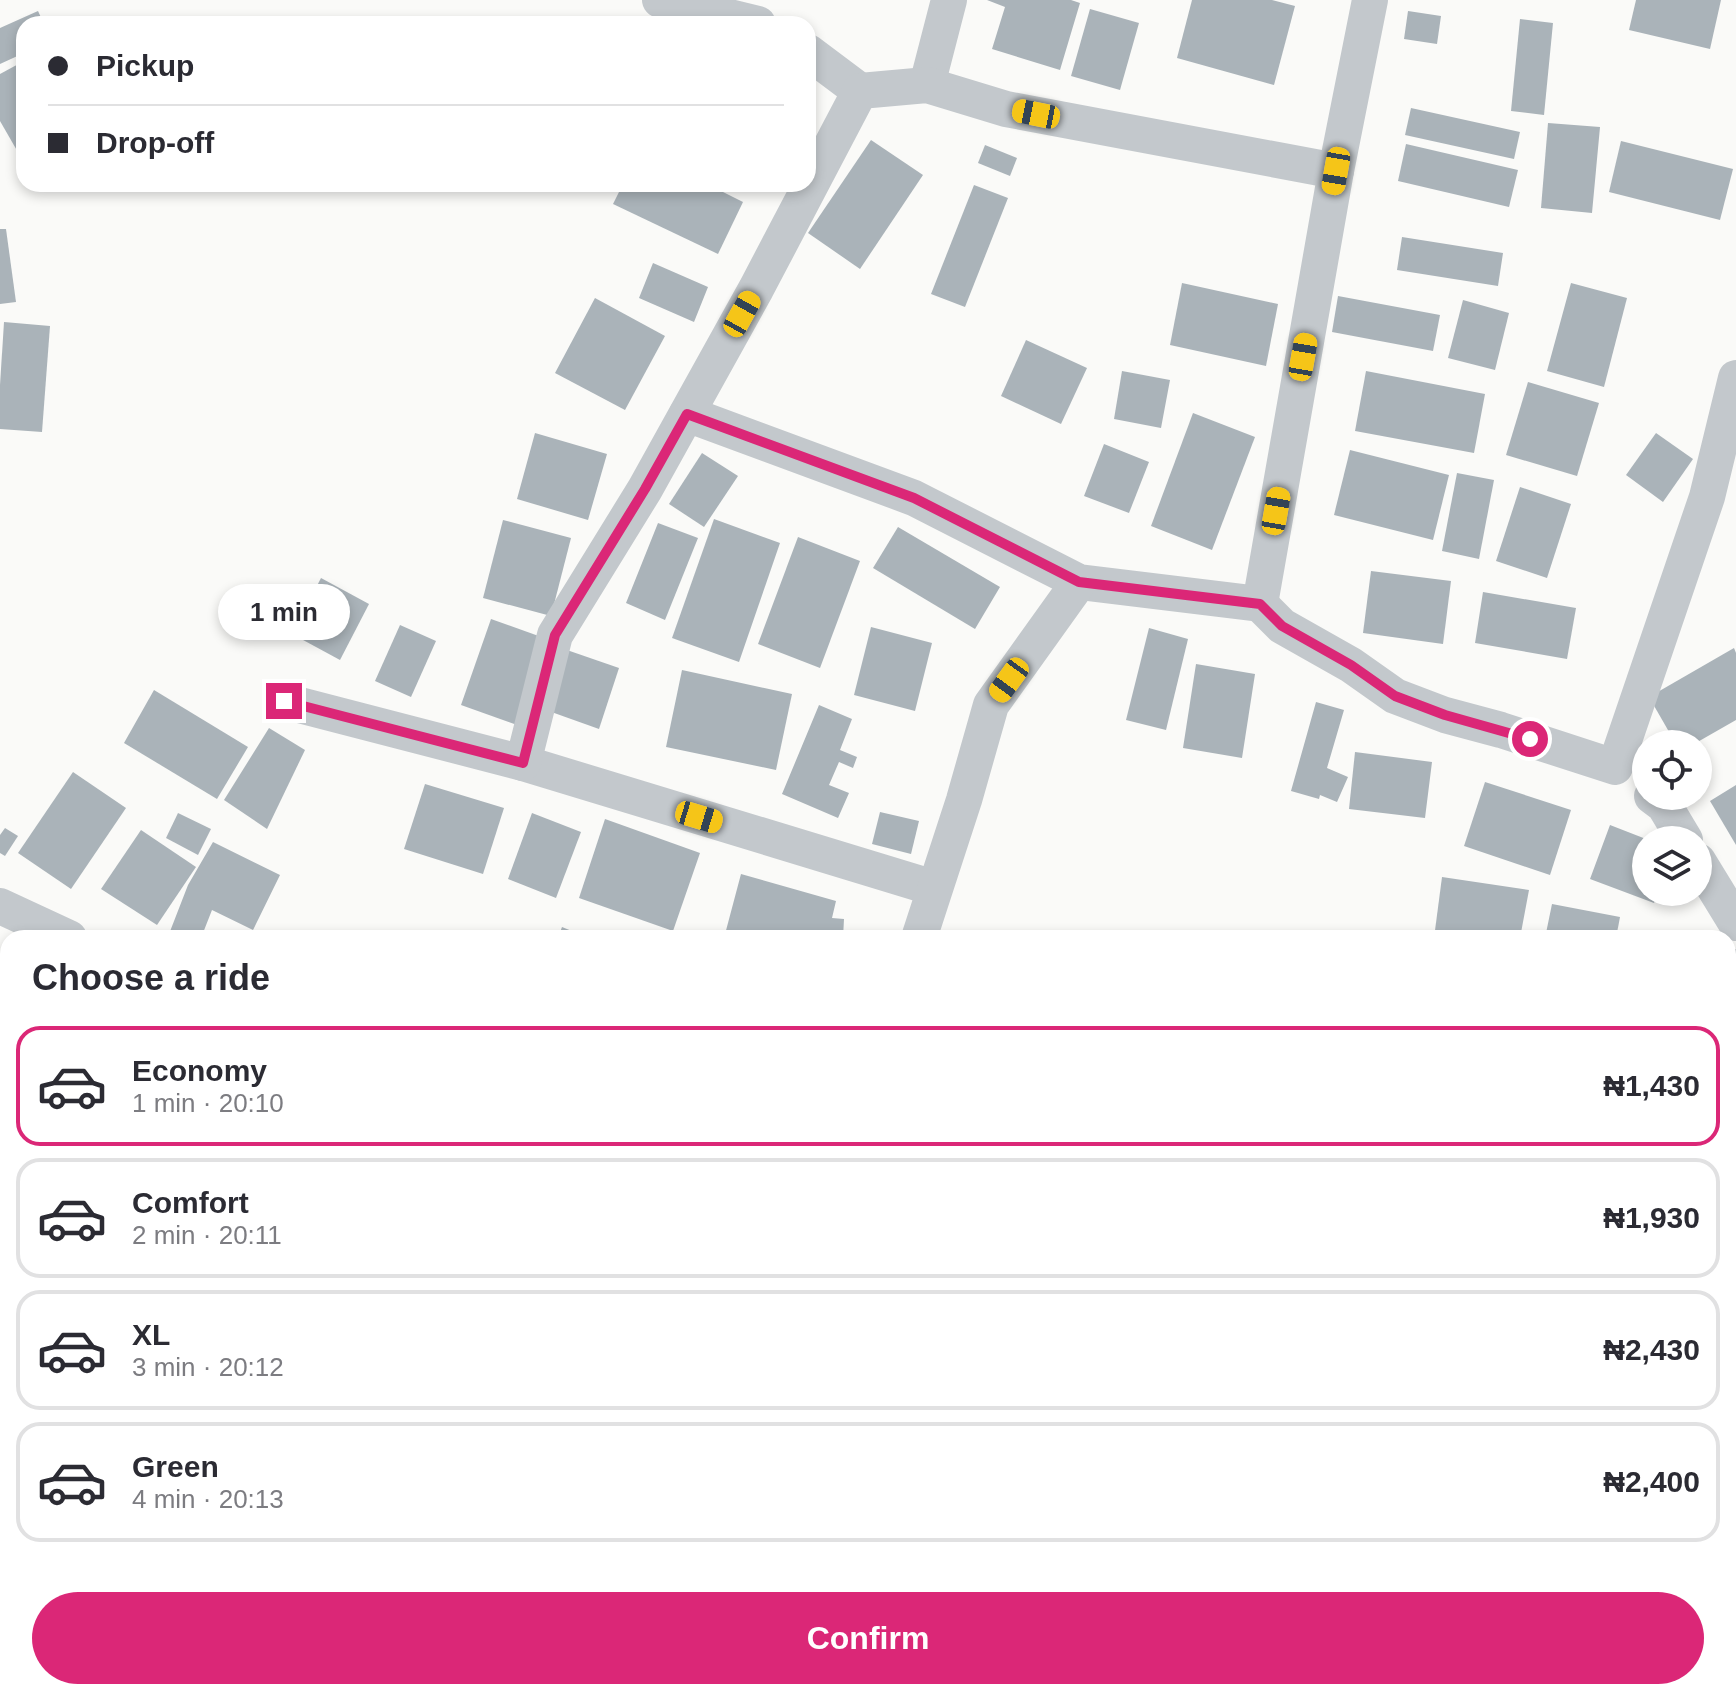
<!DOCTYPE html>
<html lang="en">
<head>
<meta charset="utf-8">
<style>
  body { margin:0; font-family:Helvetica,sans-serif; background:#f7f7f7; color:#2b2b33; height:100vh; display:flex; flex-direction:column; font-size:30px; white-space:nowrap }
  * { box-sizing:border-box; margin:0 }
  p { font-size:26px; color:#7c7c81 }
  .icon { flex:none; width:44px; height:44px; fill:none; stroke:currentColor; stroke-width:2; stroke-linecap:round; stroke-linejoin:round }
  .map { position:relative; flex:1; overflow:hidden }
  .drawer { position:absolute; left:0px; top:930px; width:1736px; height:770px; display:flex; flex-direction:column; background:#fff; border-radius:24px 24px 0 0; box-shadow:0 4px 12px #0003 }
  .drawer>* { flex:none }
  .guide { position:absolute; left:16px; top:16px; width:800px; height:176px; border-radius:24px; box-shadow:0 4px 12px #0003; display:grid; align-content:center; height:176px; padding:0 32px; background:#fff }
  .fabs { position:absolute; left:1632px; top:730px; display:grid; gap:16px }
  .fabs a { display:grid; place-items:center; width:80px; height:80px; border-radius:50%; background:#fff; box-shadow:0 4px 12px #0003; font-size:40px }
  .end { position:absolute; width:36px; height:36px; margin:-18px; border:10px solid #db2777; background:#fff; box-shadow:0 0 0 4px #fff }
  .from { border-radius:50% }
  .bubble { position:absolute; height:56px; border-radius:28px; background:#fff; box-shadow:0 4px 12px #0003; font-size:26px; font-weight:800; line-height:56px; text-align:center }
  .car { position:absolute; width:24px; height:48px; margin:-24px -12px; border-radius:10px; box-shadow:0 0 6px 2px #0007; background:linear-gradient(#f5c518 24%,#345 0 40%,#f5c518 0 76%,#345 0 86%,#f5c518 0) }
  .guide b { display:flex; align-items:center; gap:28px; height:76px; font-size:30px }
  .guide b+b { border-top:2px solid #e1e1e2 }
  .guide i { width:20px; height:20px; background:#2b2b33 }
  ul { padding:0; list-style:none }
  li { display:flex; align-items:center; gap:24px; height:120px; margin:0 16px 12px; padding:0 16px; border:4px solid #e1e1e2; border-radius:24px }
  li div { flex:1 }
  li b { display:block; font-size:30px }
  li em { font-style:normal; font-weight:800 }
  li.on { border-color:#db2777 }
  li>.icon { width:72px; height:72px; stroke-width:1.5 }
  h2 { padding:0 32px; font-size:36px; line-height:96px }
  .action { display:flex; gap:16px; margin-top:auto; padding:16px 32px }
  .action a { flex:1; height:92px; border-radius:48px; background:#db2777; color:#fff; font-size:32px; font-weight:800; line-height:92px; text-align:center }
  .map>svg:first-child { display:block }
</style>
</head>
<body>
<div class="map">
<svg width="1736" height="1699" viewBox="0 0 1736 1699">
  <rect width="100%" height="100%" fill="#fafaf8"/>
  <g fill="#aab3b9">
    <path d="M987,0H1071L1080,3L1060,70L992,49L1005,7Z"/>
    <path d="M1192,0H1272L1295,6L1274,85L1177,58Z"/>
    <path d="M1636,0H1721L1710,49L1629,30Z"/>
    <path d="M1090,9L1139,23L1120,90L1071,76Z"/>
    <path d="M38,11L44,24H24V53L0,64V28Z"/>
    <path d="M1408,11L1441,16L1437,44L1404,39Z"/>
    <path d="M1520,19L1553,23L1544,115L1511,111Z"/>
    <path d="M24,61V151L19,154L0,121V74Z"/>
    <path d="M1411,108L1520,132L1514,159L1405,135Z"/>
    <path d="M1548,123L1600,127L1592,213L1541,208Z"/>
    <path d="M871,140L923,175L860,269L808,233Z"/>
    <path d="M1621,141L1733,169L1720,220L1609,192Z"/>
    <path d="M1406,144L1518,170L1509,207L1398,181Z"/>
    <path d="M985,145L1017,158L1010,176L978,163Z"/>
    <path d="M623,184H707L743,202L718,254L613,204Z"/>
    <path d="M974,185L1008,198L965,307L931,294Z"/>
    <path d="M0,229H6L16,302L0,304Z"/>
    <path d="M1402,237L1503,253L1498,286L1397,270Z"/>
    <path d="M653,263L708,287L694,322L639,298Z"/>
    <path d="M1182,283L1278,304L1266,366L1170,345Z"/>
    <path d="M1571,283L1627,298L1604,387L1547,371Z"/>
    <path d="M1338,296L1440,315L1433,351L1332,332Z"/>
    <path d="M595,298L665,336L625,410L555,373Z"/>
    <path d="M1463,300L1509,313L1495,370L1448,358Z"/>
    <path d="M4,322L50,326L42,432L0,429V385Z"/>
    <path d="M1026,340L1087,368L1061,424L1001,396Z"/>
    <path d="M1122,371L1170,380L1161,428L1114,419Z"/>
    <path d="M1366,371L1485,394L1474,453L1355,431Z"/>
    <path d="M1528,382L1599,403L1577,476L1506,455Z"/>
    <path d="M1193,413L1255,437L1212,550L1151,526Z"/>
    <path d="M535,433L607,454L588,520L517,499Z"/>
    <path d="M1656,433L1693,459L1663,502L1626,475Z"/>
    <path d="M1104,444L1149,462L1129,513L1084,496Z"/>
    <path d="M1350,450L1449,475L1433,540L1334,515Z"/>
    <path d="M702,453L738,476L704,527L669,504Z"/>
    <path d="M1457,473L1494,480L1479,559L1442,551Z"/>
    <path d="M1520,487L1571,504L1547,578L1496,561Z"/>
    <path d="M714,519L780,543L739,662L672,638Z"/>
    <path d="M503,520L571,538L551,616L483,598Z"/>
    <path d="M658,523L698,538L665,620L626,603Z"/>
    <path d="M898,527L1000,587L975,629L873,568Z"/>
    <path d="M798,537L860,561L820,668L758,644Z"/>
    <path d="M1371,571L1451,581L1443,644L1363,633Z"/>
    <path d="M321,578L369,604L340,660L292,634Z"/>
    <path d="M1483,592L1576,608L1567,659L1475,643Z"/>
    <path d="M491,619L547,639L517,725L461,705Z"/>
    <path d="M400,625L436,641L411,697L375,681Z"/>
    <path d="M871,627L932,643L915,711L854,695Z"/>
    <path d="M1149,628L1188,639L1166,730L1126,720Z"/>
    <path d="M1734,648L1736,653V720L1694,744H1676L1649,697Z"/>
    <path d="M564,649L619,668L599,729L543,709Z"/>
    <path d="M1196,664L1255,674L1242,758L1183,748Z"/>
    <path d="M682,670L792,694L776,770L666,747Z"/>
    <path d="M154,690L248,747L217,799L124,743Z"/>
    <path d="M1316,702L1344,710L1327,768L1348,777L1337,802L1320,795L1319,799L1291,791Z"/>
    <path d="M819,705L852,719L840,750L857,757L853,768L839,762L829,785L849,793L838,818L782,794Z"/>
    <path d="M269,728L305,750L267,829L224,800Z"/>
    <path d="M1355,752L1432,762L1425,818L1349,809Z"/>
    <path d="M73,772L126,808L71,889L18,853Z"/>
    <path d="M1485,782L1571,810L1550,875L1464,846Z"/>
    <path d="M425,784L504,808L483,874L404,849Z"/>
    <path d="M1736,785V845L1710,801Z"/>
    <path d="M880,812L919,821L911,854L872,844Z"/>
    <path d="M178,813L211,829L198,855L166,838Z"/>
    <path d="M532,813L581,832L556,898L508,879Z"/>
    <path d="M605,819L700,853L673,931L579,898Z"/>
    <path d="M1610,825L1646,839V892H1658L1654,903L1590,879Z"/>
    <path d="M5,828L18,836L5,856L0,853V835Z"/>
    <path d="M141,830L196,867L157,925L101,889Z"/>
    <path d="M213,842L280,875L253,930L212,910L201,938H178L169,934L188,885Z"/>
    <path d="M741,874L836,901L832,918L844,919L843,938H724Z"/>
    <path d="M1442,877L1529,890L1520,938H1434Z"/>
    <path d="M1552,904L1620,917L1616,938H1545Z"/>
    <path d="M562,927L589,938H558Z"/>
    <path d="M1729,948L1736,949V1022L1728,1021Z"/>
    <path d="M1728,1379L1736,1381V1417L1730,1451H1728Z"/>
  </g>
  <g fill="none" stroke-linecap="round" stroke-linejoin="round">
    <g stroke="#c3c8cc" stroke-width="36">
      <path d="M660,0L758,24"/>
      <path d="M808,52L860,91"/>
      <path d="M927,85L949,0"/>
      <path d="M687,414L914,498L1079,582L1260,604L1282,626L1351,665L1395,696L1445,715L1501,730L1615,767L1707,497L1736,378"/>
      <path d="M1260,604L1336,171L1370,0"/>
      <path d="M284,701L523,763L934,888"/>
      <path d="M523,763L555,635L645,489L756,289L860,91L927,85L1006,109L1336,171"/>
      <path d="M1652,796L1664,805L1685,840"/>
      <path d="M1698,861L1736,923"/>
      <path d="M0,906L69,938"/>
      <path d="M919,938L964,800L991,705L1079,582"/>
      <path d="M1728,1270L1736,1271"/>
      <path d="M1020,1692L1022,1699"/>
      <path d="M1062,1692L1117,1699"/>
      <path d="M721,1699L731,1692"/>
    </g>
  </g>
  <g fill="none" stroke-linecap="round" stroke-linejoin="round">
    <path stroke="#db2777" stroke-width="10" d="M284,701L523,763L555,635L645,489L687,414L914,498L1079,582L1260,604L1282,626L1351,665L1395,696L1445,715L1530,739"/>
  </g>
</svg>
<div class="fabs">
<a><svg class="icon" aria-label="locate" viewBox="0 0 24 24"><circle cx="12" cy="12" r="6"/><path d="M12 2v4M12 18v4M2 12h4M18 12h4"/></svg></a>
<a><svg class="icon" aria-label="layers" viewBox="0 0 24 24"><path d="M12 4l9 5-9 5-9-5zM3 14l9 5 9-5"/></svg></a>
</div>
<i class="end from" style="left:1530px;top:739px"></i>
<i class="end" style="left:284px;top:701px"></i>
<div class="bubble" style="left:218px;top:584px;width:132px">1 min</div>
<i class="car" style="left:1036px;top:114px;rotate:281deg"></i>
<i class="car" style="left:1336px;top:171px;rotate:190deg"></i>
<i class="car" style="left:742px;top:314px;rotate:29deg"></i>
<i class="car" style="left:1303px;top:357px;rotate:10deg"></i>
<i class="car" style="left:1276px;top:511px;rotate:10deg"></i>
<i class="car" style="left:1009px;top:680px;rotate:216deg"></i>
<i class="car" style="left:699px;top:817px;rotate:107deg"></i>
<div class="guide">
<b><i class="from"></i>Pickup</b>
<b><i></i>Drop-off</b>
</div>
<section class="drawer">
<h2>Choose a ride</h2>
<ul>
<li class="on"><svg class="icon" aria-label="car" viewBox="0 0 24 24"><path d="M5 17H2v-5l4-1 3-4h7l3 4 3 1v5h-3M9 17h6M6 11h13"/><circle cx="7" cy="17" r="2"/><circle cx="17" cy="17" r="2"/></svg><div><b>Economy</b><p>1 min · 20:10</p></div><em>₦1,430</em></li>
<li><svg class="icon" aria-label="car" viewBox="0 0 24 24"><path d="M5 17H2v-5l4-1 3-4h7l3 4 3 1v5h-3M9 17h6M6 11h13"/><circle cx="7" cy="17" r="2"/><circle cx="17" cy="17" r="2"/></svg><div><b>Comfort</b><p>2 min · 20:11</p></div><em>₦1,930</em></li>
<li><svg class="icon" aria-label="car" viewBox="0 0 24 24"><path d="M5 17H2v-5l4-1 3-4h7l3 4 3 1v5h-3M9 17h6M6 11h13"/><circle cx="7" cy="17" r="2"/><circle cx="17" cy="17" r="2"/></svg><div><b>XL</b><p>3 min · 20:12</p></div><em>₦2,430</em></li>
<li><svg class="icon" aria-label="car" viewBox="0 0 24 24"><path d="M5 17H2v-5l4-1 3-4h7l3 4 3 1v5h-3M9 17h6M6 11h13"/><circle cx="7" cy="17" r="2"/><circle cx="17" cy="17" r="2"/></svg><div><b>Green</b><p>4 min · 20:13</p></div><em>₦2,400</em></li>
</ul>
<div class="action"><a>Confirm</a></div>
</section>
</div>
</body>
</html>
